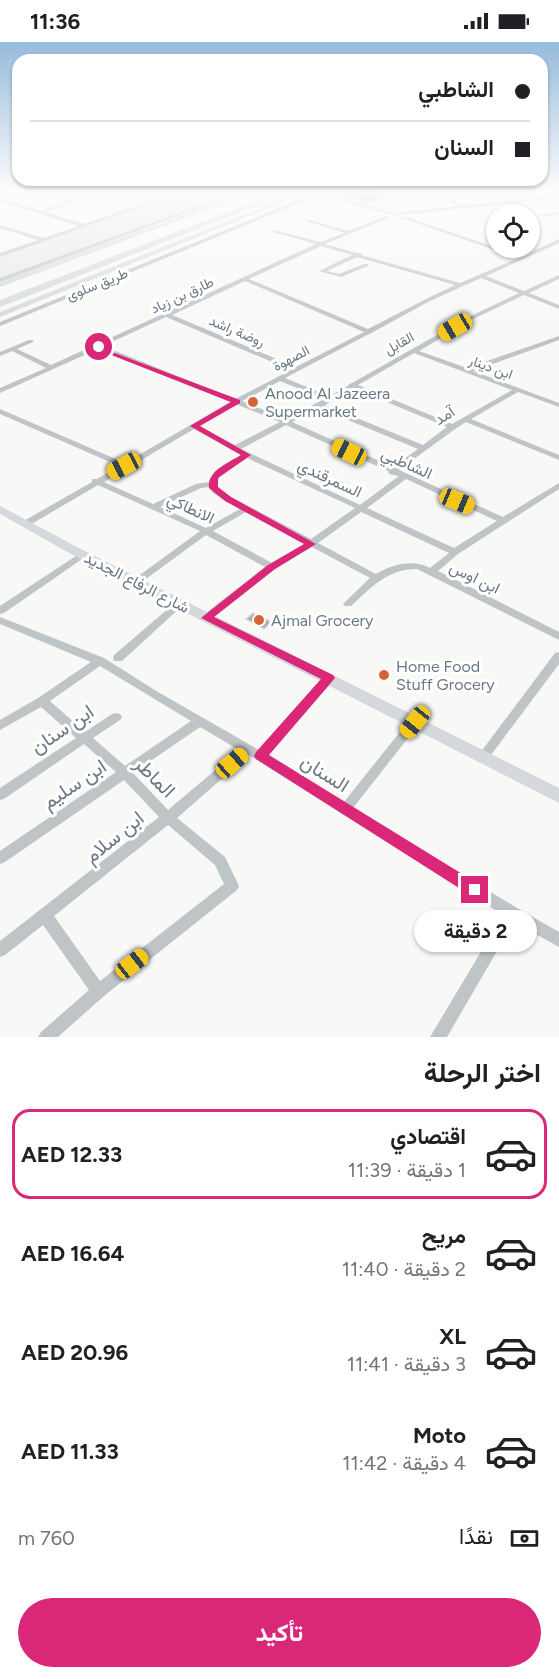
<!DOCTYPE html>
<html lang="ar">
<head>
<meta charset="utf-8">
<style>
  body { margin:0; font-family:Figtree,Vazirmatn,sans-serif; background:#f2f2f2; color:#202124; direction:rtl; height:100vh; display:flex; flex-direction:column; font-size:22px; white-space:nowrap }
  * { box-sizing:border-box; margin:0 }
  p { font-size:20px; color:#757577 }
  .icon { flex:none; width:33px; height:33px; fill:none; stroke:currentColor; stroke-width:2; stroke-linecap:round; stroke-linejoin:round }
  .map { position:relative; height:995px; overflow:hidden; direction:ltr }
  .side { display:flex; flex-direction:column; background:#fff; flex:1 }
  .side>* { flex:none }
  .top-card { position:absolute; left:12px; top:12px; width:536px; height:132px; border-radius:18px; box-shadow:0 2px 4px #0004; direction:rtl; display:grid; align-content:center; height:132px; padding:0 18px; background:#fff }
  .controls { position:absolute; left:486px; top:162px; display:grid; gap:12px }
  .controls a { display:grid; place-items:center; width:54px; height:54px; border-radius:50%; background:#fff; box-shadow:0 2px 4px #0004; font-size:30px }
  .end { position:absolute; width:27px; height:27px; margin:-14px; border:8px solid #db2777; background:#fff; box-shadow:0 0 0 3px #fff }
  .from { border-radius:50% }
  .bubble { position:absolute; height:42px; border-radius:21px; background:#fff; box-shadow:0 2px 4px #0004; font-size:20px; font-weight:700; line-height:42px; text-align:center; direction:rtl }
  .car { position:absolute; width:18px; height:36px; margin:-18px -9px; border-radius:8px; box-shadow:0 0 4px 2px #0007; background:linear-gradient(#f5c518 24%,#345 0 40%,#f5c518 0 76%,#345 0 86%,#f5c518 0) }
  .top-card b { display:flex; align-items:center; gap:21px; height:57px; font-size:22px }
  .top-card b+b { border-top:2px solid #e0e0e0 }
  .top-card i { width:15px; height:15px; background:#202124 }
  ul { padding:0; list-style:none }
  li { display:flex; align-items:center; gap:18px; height:90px; margin:0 12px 9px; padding:0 6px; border:3px solid transparent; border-radius:18px }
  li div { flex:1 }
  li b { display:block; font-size:22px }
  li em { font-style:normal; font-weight:700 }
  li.selected { border-color:#db2777 }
  li>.icon { width:54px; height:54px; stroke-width:1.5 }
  h2 { padding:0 18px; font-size:27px; line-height:72px }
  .pay { display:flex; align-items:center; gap:15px; height:66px; padding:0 18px; font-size:22px }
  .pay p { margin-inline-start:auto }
  .primary-button { display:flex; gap:12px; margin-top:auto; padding:12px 18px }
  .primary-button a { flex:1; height:69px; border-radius:36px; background:#db2777; color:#fff; font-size:24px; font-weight:700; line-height:69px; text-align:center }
  .status { display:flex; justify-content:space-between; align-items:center; height:42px; padding:0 30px; background:#fff; direction:ltr }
  .status svg { height:16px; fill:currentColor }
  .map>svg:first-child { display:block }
</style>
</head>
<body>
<div class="status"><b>11:36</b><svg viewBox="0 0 49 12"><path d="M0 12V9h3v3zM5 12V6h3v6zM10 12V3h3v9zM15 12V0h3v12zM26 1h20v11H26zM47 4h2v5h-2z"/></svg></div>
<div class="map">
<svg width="559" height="995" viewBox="0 0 559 995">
  <rect width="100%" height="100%" fill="#f8f8f6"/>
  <path fill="#e6e7e7" d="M191,148H240L0,236V214Z"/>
  <g fill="#a9b1b6" stroke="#dadad8" stroke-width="1.5">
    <path d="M356,148H382L384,155L377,157L378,159L365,161L340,153Z"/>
    <path d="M253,571L272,580L264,587L246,577Z"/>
  </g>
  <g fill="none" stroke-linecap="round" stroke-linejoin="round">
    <g fill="#bfc4c7" fill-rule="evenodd">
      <path d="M42,148H49L74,159L45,170L84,182L182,148H189L0,215V211L38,198L0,186V183L43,196L79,184L0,159V156L41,169L68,159Z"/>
      <path d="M241,148H248L0,240V236Z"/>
      <path d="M323,148H330L320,153L338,155L395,172L393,173L336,157L317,154L0,284V280Z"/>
      <path d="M435,148H440L462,164L513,158L497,148H503L517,158L559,154V156L398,173L396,172L398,171L457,164Z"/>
      <path d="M559,170V172L538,175L536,174Z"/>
      <path d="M386,174L390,175L325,202L357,211H361V213L460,241L518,216L402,176V174L522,214L559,197V201L486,234L524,249L559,233V237L529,251L559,263V267L524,253L473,277L419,309L467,326L559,294V298L473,329L559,361V365L518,350L471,377L559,413V418L466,380L455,387L399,428L503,475L559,441V447L458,512L438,529L559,590V598L417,527C387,527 372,545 351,564H345L343,562L345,560L370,536L312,505L275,527L210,578H202L201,576L202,574L265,525L206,493L139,542H133L131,540L133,538L200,489L98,443L28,484H22L21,482L22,480L92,440V437H97L119,424L0,372V367L125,421L230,360L98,307L0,351V346L46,326L12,309L0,314V310L29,298H33V300L17,307L51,323L316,202L273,190V188L320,200L345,191L306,179V177L349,189ZM321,204L352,213L319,229L341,235L368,224V222H364L339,232L327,229L357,215L455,243L426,257L368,287L249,237ZM481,236L519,251L469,275L352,341L349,342L348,344L329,354L285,336L369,292L372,291L373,290L430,259ZM245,239L364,290L296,325L172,273ZM166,275L291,328L235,357L103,304ZM414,311L512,348L452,382L358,343ZM280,339L324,357L286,377L242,359ZM353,346L447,385L423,403L325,363ZM236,362L280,380L235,403L199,384ZM319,366L418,407L393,425L292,380ZM286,383L388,429L389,432L399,434L360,463L241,407ZM194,387L241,413L215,429L209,440L196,442L153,462L104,440ZM247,416L355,466L311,497L231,455L219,447L216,442L221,432ZM406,437L497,479L454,506L367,466ZM209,445L213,451L240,467L206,486L160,465L201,446ZM246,470L305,502L272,521L213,489ZM361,470L449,511L430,526C412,517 393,522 376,532L318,501Z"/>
      <path d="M82,510L87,513L85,515L4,571L0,572V564Z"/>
      <path d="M179,559L182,560L184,562L182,564L122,619H114L113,616L114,613L176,560Z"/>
      <path d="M0,575L104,616L158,650L259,708L325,633L329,632L333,633L334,636L333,639L268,713L344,760L411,676L415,675L419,676L421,679L419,682L353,766L517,866L559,890V905L514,880L447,995H430L503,873L249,713L177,776L225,815L239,844L237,848L104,954L58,995H38L41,990L89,948L43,883L5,913L0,915V899L159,775L124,738L5,820L0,822V809L116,730L84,702L4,757L0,758V746L76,696L41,665L0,688V678L38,656L91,620L0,582ZM100,624L191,679L125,724L93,696L120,678L122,675L120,672L116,671L112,672L85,690L50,659ZM200,685L239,708L168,768L133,731ZM168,783L215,823L224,842L100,939L54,874Z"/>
      <path d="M559,610V622L488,717L484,719L480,717L478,714L480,711L555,611Z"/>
    </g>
    <g fill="#d5d9dd" fill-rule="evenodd">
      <path d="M252,148H261L0,245V240Z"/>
      <path d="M305,148H314L0,275V270Z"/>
      <path d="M0,464L79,506L559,746V761L71,512L0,472Z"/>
    </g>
    <path fill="#d5d9dd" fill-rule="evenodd" d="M285,148H297L0,265V258Z"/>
  </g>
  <linearGradient id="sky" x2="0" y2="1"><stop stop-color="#96bbdc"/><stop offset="0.51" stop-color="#fcfcfb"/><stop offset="1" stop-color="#fcfcfb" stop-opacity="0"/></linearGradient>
  <rect width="559" height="288" fill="url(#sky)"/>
  <path fill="#db2777" d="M96,304L240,358V361L200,384L251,413L218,436V445L231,455L316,502L275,527L214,575L333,633L335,636L269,713L480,843L482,848L480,853L475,855L470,853L256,717L254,714L256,710L321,637L201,576L268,523L304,502L225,459L209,446C207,429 228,421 241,413L190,384L231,360L96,307Z"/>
  <g fill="#da6335" stroke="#fff" stroke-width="2">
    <circle cx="253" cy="360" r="6"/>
    <circle cx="259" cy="578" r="6"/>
    <circle cx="384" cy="633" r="6"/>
  </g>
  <g text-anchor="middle" stroke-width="6" stroke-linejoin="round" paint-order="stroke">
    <g font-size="14" fill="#697885" stroke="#fff">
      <text transform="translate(97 242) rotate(-22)" y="5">طريق سلوى</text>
      <text transform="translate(182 253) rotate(-25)" y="5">طارق بن زياد</text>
      <text transform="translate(237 289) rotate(23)" y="5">روضة راشد</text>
      <text transform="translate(399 301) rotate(-29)" y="5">القابل</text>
      <text transform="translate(291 316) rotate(-28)" y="5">الصهوة</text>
      <text transform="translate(491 325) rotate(20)" y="5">ابن دينار</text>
    </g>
    <g font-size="16" fill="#697885" stroke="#fff" text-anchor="start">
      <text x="265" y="357">Anood Al Jazeera<tspan x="265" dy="18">Supermarket</tspan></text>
      <text x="271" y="584">Ajmal Grocery</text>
      <text x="396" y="630">Home Food<tspan x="396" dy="18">Stuff Grocery</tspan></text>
    </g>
    <g font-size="16" fill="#697885" stroke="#fff">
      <text transform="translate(444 373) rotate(-33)" y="6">آمد</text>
      <text transform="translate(407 421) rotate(24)" y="6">الشاطبي</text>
      <text transform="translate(330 436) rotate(25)" y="6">السمرقندي</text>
      <text transform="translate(191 466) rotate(25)" y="6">الانطاكي</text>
      <text transform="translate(475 535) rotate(26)" y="6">ابن اوس</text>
      <text transform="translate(137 540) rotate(27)" y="6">شارع الرفاع الجديد</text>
    </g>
    <g font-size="20" fill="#697885" stroke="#fff">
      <text transform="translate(62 687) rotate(-34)" y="7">ابن سنان</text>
      <text transform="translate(325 731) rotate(32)" y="7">السنان</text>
      <text transform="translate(155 735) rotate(45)" y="7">الماطر</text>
      <text transform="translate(74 742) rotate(-34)" y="7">ابن سليم</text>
      <text transform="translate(114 795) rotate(-39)" y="7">ابن سلام</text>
    </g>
  </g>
</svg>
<div class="controls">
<a><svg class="icon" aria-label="locate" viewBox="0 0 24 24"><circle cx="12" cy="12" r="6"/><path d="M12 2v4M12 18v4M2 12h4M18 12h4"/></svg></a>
</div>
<i class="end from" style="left:99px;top:305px"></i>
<i class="end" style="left:475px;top:848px"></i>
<div class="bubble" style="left:414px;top:868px;width:123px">2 دقيقة</div>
<i class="car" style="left:455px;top:285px;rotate:240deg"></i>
<i class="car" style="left:349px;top:410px;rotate:295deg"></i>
<i class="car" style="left:124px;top:424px;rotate:242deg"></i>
<i class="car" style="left:457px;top:459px;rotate:113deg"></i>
<i class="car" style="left:415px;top:680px;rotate:219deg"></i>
<i class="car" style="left:232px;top:721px;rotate:49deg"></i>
<i class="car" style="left:132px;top:922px;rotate:52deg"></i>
<div class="top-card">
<b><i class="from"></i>الشاطبي</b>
<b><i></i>السنان</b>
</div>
</div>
<section class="side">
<h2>اختر الرحلة</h2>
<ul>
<li class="selected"><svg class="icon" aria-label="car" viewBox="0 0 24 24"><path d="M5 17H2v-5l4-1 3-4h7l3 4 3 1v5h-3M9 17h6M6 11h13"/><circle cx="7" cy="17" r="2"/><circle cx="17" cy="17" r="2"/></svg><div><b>اقتصادي</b><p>1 دقيقة · 11:39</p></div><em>AED 12.33</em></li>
<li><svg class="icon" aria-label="car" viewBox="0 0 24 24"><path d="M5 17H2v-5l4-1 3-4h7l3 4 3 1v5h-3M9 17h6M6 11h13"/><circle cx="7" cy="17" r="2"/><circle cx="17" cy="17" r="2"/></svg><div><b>مريح</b><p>2 دقيقة · 11:40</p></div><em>AED 16.64</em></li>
<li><svg class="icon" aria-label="car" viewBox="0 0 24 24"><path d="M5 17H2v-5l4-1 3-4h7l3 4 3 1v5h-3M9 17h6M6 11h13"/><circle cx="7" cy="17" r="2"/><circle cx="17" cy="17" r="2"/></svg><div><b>XL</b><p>3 دقيقة · 11:41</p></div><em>AED 20.96</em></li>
<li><svg class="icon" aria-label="car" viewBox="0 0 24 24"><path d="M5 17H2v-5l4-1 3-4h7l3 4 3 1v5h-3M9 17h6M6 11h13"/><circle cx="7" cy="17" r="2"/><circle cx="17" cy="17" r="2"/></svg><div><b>Moto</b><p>4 دقيقة · 11:42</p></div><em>AED 11.33</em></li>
</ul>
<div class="pay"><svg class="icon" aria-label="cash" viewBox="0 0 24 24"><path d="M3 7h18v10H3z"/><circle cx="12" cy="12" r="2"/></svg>نقدًا<p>760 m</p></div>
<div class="primary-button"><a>تأكيد</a></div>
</section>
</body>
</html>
